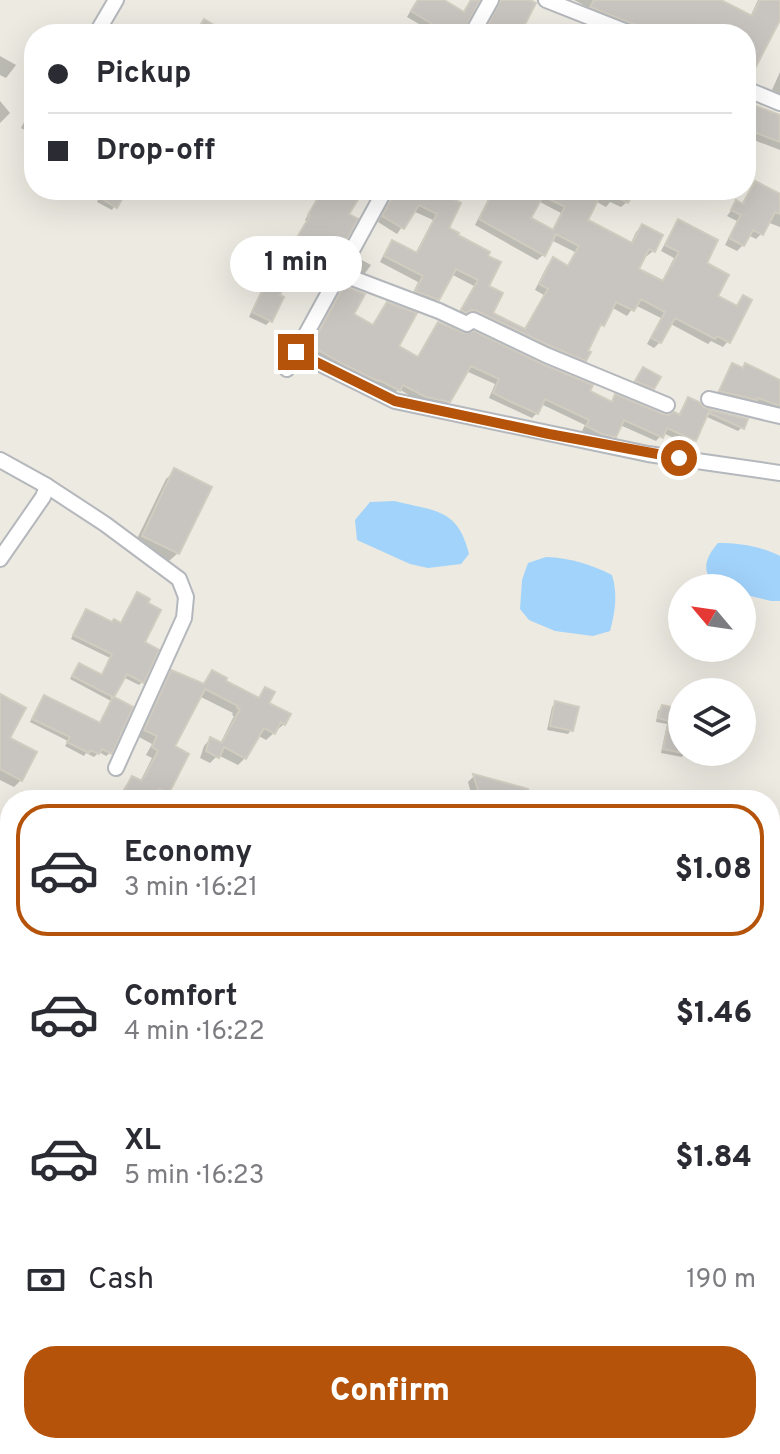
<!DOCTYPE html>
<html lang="en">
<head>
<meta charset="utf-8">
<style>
  body { margin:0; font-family:Overpass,sans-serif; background:#f2f2f3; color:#2b2b33; height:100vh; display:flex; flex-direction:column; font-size:30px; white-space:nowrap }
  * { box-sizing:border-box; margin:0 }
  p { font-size:26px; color:#7c7c81 }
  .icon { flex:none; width:44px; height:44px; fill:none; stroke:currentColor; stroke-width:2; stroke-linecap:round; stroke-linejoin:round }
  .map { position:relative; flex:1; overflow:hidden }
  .side { position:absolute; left:0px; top:790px; width:780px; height:664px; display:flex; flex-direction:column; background:#fff; border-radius:32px 32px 0 0; box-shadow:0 8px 32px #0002 }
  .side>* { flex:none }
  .banner { position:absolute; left:24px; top:24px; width:732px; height:176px; border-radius:32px; box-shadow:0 8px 32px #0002; display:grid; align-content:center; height:176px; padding:0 24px; background:#fff }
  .needle { width:52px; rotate:299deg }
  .tools { position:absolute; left:668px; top:574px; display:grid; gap:16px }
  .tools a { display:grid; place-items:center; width:88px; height:88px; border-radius:50%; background:#fff; box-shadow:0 8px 32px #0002; font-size:40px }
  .end { position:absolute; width:36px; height:36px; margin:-18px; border:10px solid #b45309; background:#fff; box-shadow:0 0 0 4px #fff }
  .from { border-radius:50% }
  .bubble { position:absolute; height:56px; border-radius:28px; background:#fff; box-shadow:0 8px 32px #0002; font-size:26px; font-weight:800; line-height:56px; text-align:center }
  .banner b { display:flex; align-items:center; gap:28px; height:76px; font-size:30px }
  .banner b+b { border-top:2px solid #e1e1e2 }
  .banner i { width:20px; height:20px; background:#2b2b33 }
  ul { padding:14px 0 0; list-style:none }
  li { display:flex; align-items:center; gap:24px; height:132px; margin:0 16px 12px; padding:0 8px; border:4px solid transparent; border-radius:32px }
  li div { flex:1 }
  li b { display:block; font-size:30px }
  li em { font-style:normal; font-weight:800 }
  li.on { border-color:#b45309 }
  li>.icon { width:72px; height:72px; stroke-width:1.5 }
  .pay { display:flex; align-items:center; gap:20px; height:88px; padding:0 24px; font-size:30px }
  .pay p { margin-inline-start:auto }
  .action { display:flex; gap:16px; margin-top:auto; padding:16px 24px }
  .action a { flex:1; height:92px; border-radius:32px; background:#b45309; color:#fff; font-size:32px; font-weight:800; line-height:92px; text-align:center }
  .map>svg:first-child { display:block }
</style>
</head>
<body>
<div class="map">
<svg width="780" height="1454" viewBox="0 0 780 1454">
  <rect width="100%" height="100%" fill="#eceae1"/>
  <g fill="#a2d3fb">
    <path d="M394,501C434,511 458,508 469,554L461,564L428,568L410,564L357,540L355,520L370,502Z"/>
    <path d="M718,543C740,543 760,546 780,556V601H771L742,594V588C709,588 694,570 718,543Z"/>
    <path d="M546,557C570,558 590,564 612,575C618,595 615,612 610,631L593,636L555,631L529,620L520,609L522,580L528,563Z"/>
  </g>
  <g fill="#0003" fill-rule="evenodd">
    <path d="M417,0H441L463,13L471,0H477L461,29V34L448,29L446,33L449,34H436L407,17Z"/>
    <path d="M574,0H717L750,17L758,0H780V23L777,22L746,80V34H634L586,13L589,8Z"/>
    <path d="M581,27L599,34H575Z"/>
    <path d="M0,56L16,65L6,78L0,75Z"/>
    <path d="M780,72V94L772,90Z"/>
    <path d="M0,101L10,113L0,123Z"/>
    <path d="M34,103V135L21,128Z"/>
    <path d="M749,105L780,117V150L746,137V108Z"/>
    <path d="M756,183L780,196V227L767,222L761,234L756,239L748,235L743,245L737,251L725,245L737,221L727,216L737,203L741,205L750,189Z"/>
    <path d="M103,190H124L112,210L97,202Z"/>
    <path d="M324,190H361L347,214L330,265L326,269L298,252L277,296L270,321L266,325L249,317L279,252L284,248L289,251L307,221L305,220Z"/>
    <path d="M401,190H447L444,196L446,229L487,287L490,314L524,330L544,295L535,290L547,266L553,260L567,267L575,252L551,240L543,255L537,260L475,225L493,190H633L627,202L621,207L610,202L606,207L595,201L585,221L630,245L636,232L642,226L653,251L647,256L644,255L636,270L661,283L674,258L661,251L673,228L678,222L704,263L715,297L735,307L743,297L728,341L723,347L711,341L708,344L669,323L660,342L654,348L647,344L661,318L635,305L627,316L611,307L602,325L596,330L585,360L579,365L471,316H457L474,286L451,274L438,299L432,305L411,297L418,282L380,262L387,248L392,243L415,254L433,220L413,211L397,234L378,222L388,203L394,197L397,199ZM538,201L561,213L552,231L529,219Z"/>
    <path d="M360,259L371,265L363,276L352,272Z"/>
    <path d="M345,288L351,314L372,327L382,309L387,304L396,347L417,359L434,329L439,324L610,403L616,397L663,416H678L684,404L689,399L694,440L689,445L663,433L656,441L620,425L609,441L596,438L582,431L585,425L541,404L537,413L532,418L489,398L495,384L466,371L449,401L444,406L420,402L399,389L393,395L308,351L339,293Z"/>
    <path d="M732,365L780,384V410L754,401L752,402L717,394Z"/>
    <path d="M643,370L653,388L649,392L633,385Z"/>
    <path d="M711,412L742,427L738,431L707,417Z"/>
    <path d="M175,471L178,553L169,561L134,545L166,479Z"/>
    <path d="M83,615L142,643V682L139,685L123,677L111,698L130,708L110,753L106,756L99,752L94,757L86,753L84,756L65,746L68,741L30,722L44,697L99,724L111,701L70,679L76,669L101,677L110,658L71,639Z"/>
    <path d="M172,672L202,685L212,672L223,682L257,699L265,690L267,704L284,724L266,740L257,735L245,758L238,765L218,755L210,763L200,758L204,746L210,739L220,744L234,716L232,715L233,713L199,696L172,747L186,755L163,800H117L126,785L133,778L140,782L152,758L146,755L152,744L139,737L165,679Z"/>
    <path d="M0,693L4,695L2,698L8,739L21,780L14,787L0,780Z"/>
    <path d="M555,704L571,730L568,734L547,730L552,707Z"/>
    <path d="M662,707L682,711V752H685L682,757L661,753L667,724L656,722L658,711Z"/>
    <path d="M474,776L524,800H473L468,782Z"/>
    <path d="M9,820H10V861L0,856V825L3,826Z"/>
    <path d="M770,839L780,842V894L770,891Z"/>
    <path d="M0,869L10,873V946L0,942Z"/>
    <path d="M770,895L780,901V991L770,985Z"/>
    <path d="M0,957L10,960V1217L0,1242Z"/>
    <path d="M770,1114L780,1119V1170L771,1182Z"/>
    <path d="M770,1220L780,1221L778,1290L770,1305Z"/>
    <path d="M10,1355V1444H158L157,1454H0V1403Z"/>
    <path d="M286,1444H398L406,1448L408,1444H480L477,1449L485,1454H376L370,1451L368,1454H329L324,1451L322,1454H281Z"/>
    <path d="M515,1444H627L646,1454H519L515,1452L518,1446Z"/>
  </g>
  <g fill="#c8c4bf" stroke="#d1ccc0" stroke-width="2" fill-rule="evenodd">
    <path d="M418,0H444L464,12L471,0H480L462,34L451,27L447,33L411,11Z"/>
    <path d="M501,0H530L536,3L520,34H483Z"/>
    <path d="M594,0H721L752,16L760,0H780V20L749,80L746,79V34H642L640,28L636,25L590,7Z"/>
    <path d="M204,19L229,34H195Z"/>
    <path d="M748,103L780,115V142L746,129V109Z"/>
    <path d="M755,181L780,194V214L775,212L763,235L753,230L744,246L729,238L741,215L731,210L736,200L743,204Z"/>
    <path d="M103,190H127L117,208L99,197Z"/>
    <path d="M325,190H364L349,214L358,219L332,266L302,248L280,295L284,297L272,322L252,312L283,246L290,249L310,216L308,215L319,196L321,197Z"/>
    <path d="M403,190H437L461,203L449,228L459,233L458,235L490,252L488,256L501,262L489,286L503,293L493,313L525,329L548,289L539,284L553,257L568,266L579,246L556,234L545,256L479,219L494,190H635L628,203L603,190L588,220L632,243L642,224L663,235L655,252L649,249L639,269L663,281L679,252L665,245L678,219L718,240L707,263L729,275L718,296L737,306L743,295L752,300L730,343L717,336L715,339L675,318L661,343L651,338L665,312L641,299L634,311L616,302L604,326L601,324L588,351L591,352L586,361L550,346L477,311L472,310L466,313L461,310L478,280L456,269L439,300L415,291L423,276L384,256L392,240L417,253L437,214L419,205L404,229L382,216L394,195L399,198ZM543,196L565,207L553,230L531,218Z"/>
    <path d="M344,286L365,294L354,314L373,325L387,302L417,313L399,346L418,357L438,322L464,333L474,331L542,364L593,385L590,391L612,402L615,394L663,414L669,415L674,412L680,415L688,397L699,402L703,407L710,409L696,441L667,428L663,438L624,420L616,437L602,434L586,426L589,420L545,399L538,414L511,402L493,393L499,379L471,366L450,402L426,397L403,385L400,391L379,380L378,381L345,365L311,346Z"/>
    <path d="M732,363L743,368L745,363L780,380V406L758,398L757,400L719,391Z"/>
    <path d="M643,367L661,377L654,389L635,381Z"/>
    <path d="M711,410L748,419L744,429L709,413Z"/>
    <path d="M174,468L212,487L179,554L142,536Z"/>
    <path d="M137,592L150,599L148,603L161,610L145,642L159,650L144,683L127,674L114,697L133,707L112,754L102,749L99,754L90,750L89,753L67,742L70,737L32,719L44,695L100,723L113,697L72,676L79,663L102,675L112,654L73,635L86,609L112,622L114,619L121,623Z"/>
    <path d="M171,670L204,684L212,670L227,678L226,681L259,698L265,687L275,692L269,703L291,714L285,725L281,722L275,734L264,728L246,759L224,747L219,758L206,751L210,737L222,743L240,709L237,708L238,706L205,689L175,746L189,754L169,793L159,789L153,800H119L132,776L142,781L158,751L152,747L157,736L144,730Z"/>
    <path d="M0,694L26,708L10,738L37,752L22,781L0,769Z"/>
    <path d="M555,701L579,707L573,731L550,726Z"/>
    <path d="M662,705L682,709V753L663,749L669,721L658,718Z"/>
    <path d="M473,774L528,789L526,800H481Z"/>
  </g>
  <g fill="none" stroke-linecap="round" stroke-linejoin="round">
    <defs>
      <g id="minor">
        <path d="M546,0L632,34"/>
        <path d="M96,34L116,0"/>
        <path d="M472,34L491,0"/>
        <path d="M746,89L780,103"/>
        <path d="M339,273L439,311L467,324L473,320L546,355L667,405"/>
        <path d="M296,352L395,401L648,454L780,473"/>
        <path d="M287,369L385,190"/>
        <path d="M709,399L780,416"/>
        <path d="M0,460L47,486L105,524L179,579L186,597L184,618L116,768"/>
        <path d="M0,559L43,497L47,486"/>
        <path d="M0,857L10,861"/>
        <path d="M770,1186L780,1187"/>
      </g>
      <path id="highway" d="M770,1434L780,1376"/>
    </defs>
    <use href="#minor" stroke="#b4b7bc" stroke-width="18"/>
    <use href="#highway" stroke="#e5a309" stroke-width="24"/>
    <use href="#minor" stroke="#fff" stroke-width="14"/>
    <use href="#highway" stroke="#f9de8c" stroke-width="20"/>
  </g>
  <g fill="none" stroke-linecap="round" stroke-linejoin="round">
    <path stroke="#b45309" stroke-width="10" d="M296,352L395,401L549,434L679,458"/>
  </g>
</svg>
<div class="tools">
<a><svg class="needle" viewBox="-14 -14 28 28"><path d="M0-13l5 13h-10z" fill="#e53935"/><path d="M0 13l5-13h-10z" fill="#7c7c81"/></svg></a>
<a><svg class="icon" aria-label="layers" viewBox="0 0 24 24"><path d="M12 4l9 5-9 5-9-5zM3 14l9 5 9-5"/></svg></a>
</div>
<i class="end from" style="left:679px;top:458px"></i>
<i class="end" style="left:296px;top:352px"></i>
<div class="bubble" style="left:230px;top:236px;width:132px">1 min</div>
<div class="banner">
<b><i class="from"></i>Pickup</b>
<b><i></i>Drop-off</b>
</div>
<section class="side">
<ul>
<li class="on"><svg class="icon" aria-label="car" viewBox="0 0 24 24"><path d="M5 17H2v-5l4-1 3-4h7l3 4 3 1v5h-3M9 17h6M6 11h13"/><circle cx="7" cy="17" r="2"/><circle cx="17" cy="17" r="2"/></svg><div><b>Economy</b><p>3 min · 16:21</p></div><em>$1.08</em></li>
<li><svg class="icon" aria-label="car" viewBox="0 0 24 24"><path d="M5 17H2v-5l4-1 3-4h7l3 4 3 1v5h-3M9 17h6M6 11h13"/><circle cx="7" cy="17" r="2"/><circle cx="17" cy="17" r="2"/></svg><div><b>Comfort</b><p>4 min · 16:22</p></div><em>$1.46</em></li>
<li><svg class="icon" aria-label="car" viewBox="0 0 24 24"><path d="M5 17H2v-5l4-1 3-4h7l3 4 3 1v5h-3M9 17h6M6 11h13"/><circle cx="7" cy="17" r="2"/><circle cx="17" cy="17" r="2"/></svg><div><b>XL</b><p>5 min · 16:23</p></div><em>$1.84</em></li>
</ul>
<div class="pay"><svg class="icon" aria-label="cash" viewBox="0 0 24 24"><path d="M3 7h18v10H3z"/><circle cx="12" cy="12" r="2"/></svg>Cash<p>190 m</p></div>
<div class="action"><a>Confirm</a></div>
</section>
</div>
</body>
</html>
